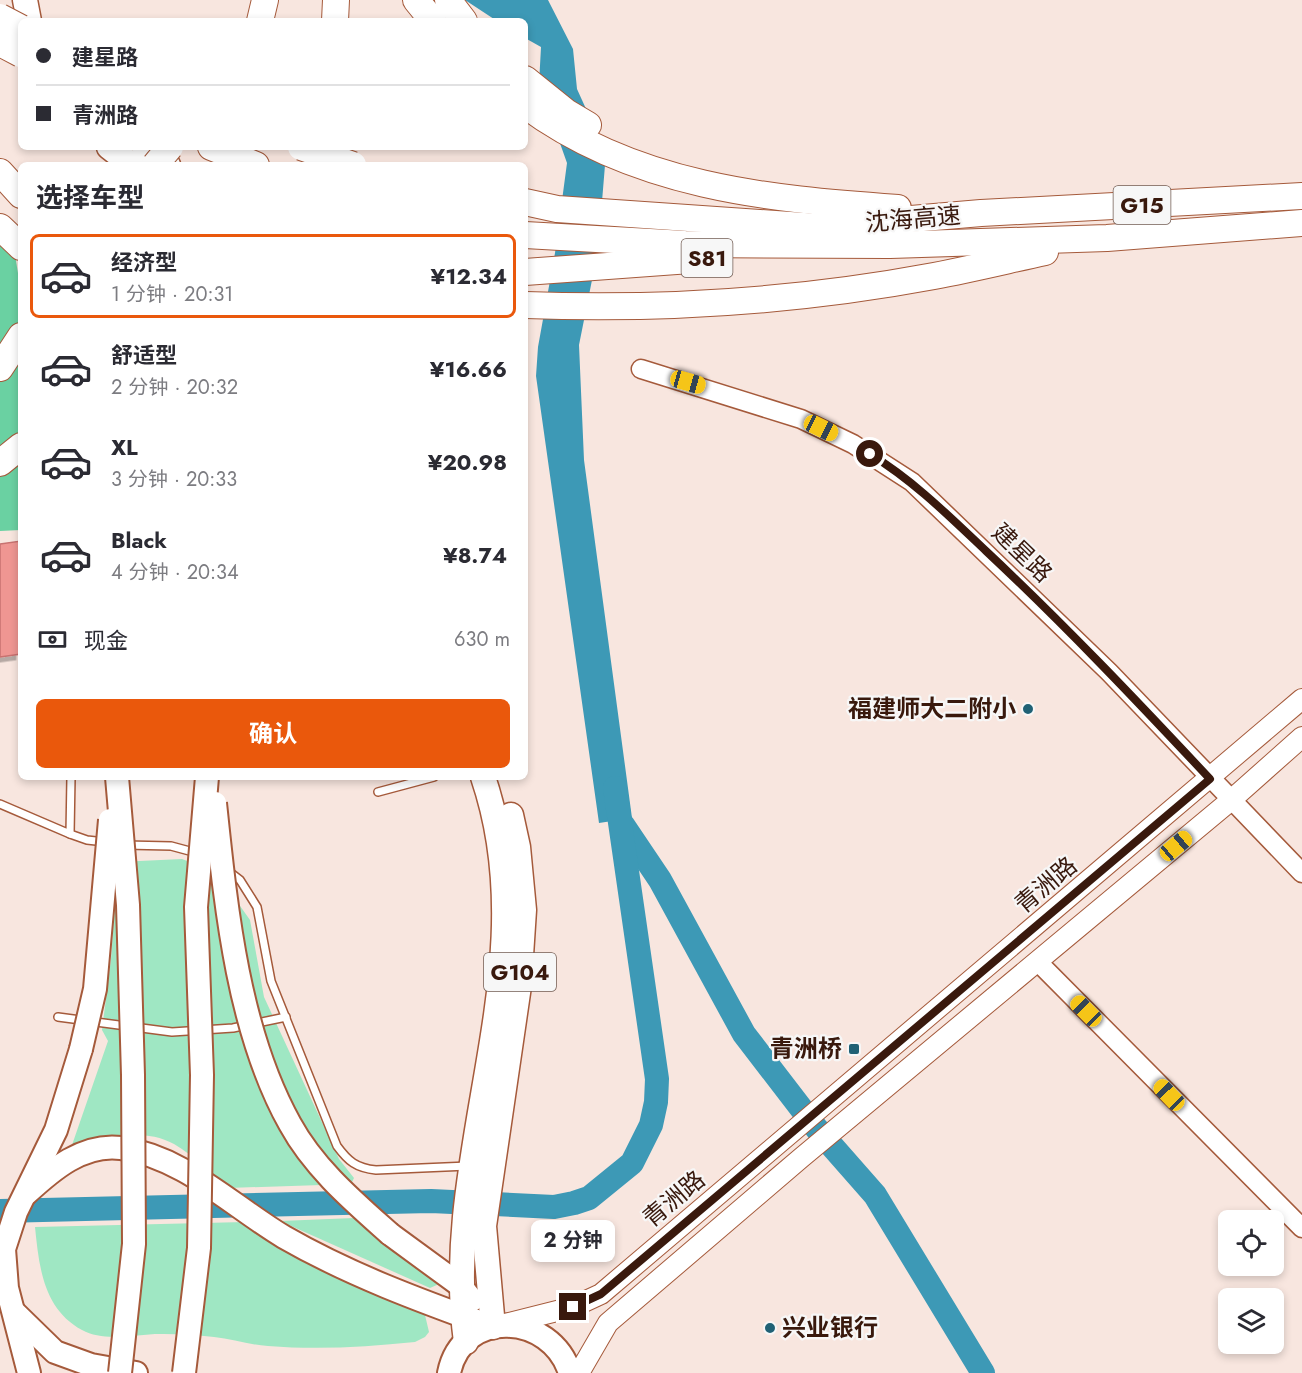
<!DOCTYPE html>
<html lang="zh">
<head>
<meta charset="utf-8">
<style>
  body { margin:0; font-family:Jost,"Noto Sans SC",sans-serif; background:#f7f7f7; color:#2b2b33; height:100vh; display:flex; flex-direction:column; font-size:22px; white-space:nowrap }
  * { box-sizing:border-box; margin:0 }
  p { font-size:20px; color:#7c7c81 }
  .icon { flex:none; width:33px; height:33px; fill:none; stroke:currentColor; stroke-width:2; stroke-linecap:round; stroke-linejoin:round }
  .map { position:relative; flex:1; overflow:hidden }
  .panel { position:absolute; left:18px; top:162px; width:510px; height:618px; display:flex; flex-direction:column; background:#fff; border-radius:9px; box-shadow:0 3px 9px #0003 }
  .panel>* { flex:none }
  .hud { position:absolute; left:18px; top:18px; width:510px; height:132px; border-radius:9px; box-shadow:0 3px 9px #0003; display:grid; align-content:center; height:132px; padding:0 18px; background:#fff }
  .tools { position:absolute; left:1218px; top:1210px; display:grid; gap:12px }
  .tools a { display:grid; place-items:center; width:66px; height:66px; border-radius:9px; background:#fff; box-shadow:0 3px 9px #0003; font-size:30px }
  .end { position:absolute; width:27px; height:27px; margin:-14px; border:8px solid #39190d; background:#fff; box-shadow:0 0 0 3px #fff }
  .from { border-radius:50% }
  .bubble { position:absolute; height:42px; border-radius:9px; background:#fff; box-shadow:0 3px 9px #0003; font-size:20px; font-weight:700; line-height:42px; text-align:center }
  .car { position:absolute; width:18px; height:36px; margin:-18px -9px; border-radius:8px; box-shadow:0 0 4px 2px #0007; background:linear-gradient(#f5c518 24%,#345 0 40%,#f5c518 0 76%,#345 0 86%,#f5c518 0) }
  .hud b { display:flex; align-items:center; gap:21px; height:57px; font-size:22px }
  .hud b+b { border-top:2px solid #e1e1e2 }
  .hud i { width:15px; height:15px; background:#2b2b33 }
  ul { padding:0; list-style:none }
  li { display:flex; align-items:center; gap:18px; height:84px; margin:0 12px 9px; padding:0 6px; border:3px solid transparent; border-radius:9px }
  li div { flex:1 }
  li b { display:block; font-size:22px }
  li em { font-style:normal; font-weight:700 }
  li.active { border-color:#ea580c }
  li>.icon { width:54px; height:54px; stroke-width:1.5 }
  h2 { padding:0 18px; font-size:27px; line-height:72px }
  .pay { display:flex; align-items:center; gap:15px; height:66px; padding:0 18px; font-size:22px }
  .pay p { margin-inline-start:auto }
  .primary-button { display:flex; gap:12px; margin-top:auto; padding:12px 18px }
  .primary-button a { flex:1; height:69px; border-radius:9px; background:#ea580c; color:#fff; font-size:24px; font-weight:700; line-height:69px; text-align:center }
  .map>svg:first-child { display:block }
</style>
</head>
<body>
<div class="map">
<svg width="1302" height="1373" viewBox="0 0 1302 1373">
  <defs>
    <filter id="shadow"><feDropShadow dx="-5.5" dy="5.5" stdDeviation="0" flood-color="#0004"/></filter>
  </defs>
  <rect width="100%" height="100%" fill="#f8e6df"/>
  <g fill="#9fe7c3">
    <path d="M182,859L216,872L250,920L264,997L339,1159L354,1178L351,1184L228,1188C211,1174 193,1155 174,1144C143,1127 103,1137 72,1145L108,1041L102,1030L111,959L118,862Z"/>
    <path d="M354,1218L439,1279V1284L430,1288L280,1221Z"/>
    <path d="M245,1222L418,1306L425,1315L429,1332L425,1337L415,1342C366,1347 317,1350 268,1346C250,1345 232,1339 214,1337C198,1335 180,1334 164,1334C139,1333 105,1343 82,1330C43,1309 39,1266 35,1227Z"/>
  </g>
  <path fill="#6ad1a2" d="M0,245L15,255L21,291V530L0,531Z"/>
  <path fill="#3d99b6" d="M465,0H548L573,49L577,89L606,153L598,250L579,345L584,460L632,818L599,823L536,376L538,347L555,253L567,163L539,84L541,47L525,38V21H497Z"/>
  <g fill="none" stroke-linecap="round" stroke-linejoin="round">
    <g stroke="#3d99b6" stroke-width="24">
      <path d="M623,825L660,880L744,1034L817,1129L875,1195L983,1373"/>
      <path d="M0,1211L431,1201L554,1207L574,1203L589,1198L632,1163L651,1125L656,1102L657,1079L615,788"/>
    </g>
  </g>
  <path fill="#ef9692" stroke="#c87270" stroke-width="1.5" filter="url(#shadow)" d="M21,541V654L0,657V544Z"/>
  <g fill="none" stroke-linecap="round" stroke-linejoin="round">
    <defs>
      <g id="service">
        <path d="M378,792L434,777"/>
        <path d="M0,804L70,834L71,777"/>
        <path d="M70,834L87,840L105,842"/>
        <path d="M125,845L171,846L197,853"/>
        <path d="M227,870L240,880L257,907L271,981L337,1146C348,1161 356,1168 376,1170L468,1166"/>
        <path d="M58,1017L172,1032L233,1028L286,1017"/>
      </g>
      <g id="tertiary">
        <path d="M641,369L801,419L853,444L912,482L1109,672L1302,873"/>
        <path d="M1038,962L1302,1228"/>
      </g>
      <g id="secondary">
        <path d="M505,1324L573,1307L601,1294L1302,699"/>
        <path d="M579,1373L608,1323L801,1158L1230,801L1302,737"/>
      </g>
      <g id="primary">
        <path d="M26,1194C52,1170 83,1143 121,1148C184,1157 232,1206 284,1237C350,1275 421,1301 493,1327"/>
        <path d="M390,1234L461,1286L472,1300"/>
        <path d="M15,1313L55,1352L91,1365L136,1373"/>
        <path d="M29,1373L7,1288L4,1249L16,1212L56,1130L81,1049"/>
        <path d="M449,1373C462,1308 551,1312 570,1373"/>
      </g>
      <g id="trunk">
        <path d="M25,0L29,21"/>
        <path d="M109,147L132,165"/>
        <path d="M144,147L168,165"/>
        <path d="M493,1327L484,1226L519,986L524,910L518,847L511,815"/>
        <path d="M466,1342C440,1150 548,968 483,777"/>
      </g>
      <g id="motorway">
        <path d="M416,0L433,21"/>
        <path d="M448,0L464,21"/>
        <path d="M260,21L265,0"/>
        <path d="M335,21L336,0"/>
        <path d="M525,79L566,112L588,125"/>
        <path d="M525,105C634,186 767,199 898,208"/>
        <path d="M211,147L256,165"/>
        <path d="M0,172L21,195"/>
        <path d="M525,202L557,209L818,227L981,213L1302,196"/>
        <path d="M0,227L21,247"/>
        <path d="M525,235L685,244L890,245L1107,238L1302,223"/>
        <path d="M525,272L704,259"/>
        <path d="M525,305C660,310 800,301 934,276C971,269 1008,260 1045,252"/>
        <path d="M0,368L21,336"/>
        <path d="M0,463L21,446"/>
      </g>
    </defs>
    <use href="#service" stroke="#a55a3b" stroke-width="10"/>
    <use href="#tertiary" stroke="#a55a3b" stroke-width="21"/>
    <use href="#secondary" stroke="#a55a3b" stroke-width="22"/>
    <use href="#primary" stroke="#a55a3b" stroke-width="26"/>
    <use href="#trunk" stroke="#a55a3b" stroke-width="27"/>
    <use href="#motorway" stroke="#a55a3b" stroke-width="28"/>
    <use href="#service" stroke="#fff" stroke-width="7"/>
    <use href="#tertiary" stroke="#fff" stroke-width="18"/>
    <use href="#secondary" stroke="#fff" stroke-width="20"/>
    <use href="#primary" stroke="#fff" stroke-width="22"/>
    <use href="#trunk" stroke="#fff" stroke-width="24"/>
    <use href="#motorway" stroke="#fff" stroke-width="26"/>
    <defs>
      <g id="primary-bridge">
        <path d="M117,777L128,905L133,1075L134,1244L120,1373"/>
        <path d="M215,803C226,908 238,1031 290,1124C314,1168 353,1201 390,1234"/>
        <path d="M81,1049L95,989L110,820"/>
        <path d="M184,1373L199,1248L202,1075L196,907L207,777"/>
      </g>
      <g id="motorway-bridge">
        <path d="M0,17L21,28"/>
        <path d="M0,43L21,54"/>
        <path d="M301,147L353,165"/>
        <path d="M155,165L170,147"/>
      </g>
    </defs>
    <use href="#primary-bridge" stroke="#a55a3b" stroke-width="26" stroke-linecap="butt"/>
    <use href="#motorway-bridge" stroke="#a55a3b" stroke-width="28" stroke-linecap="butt"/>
    <use href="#primary-bridge" stroke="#fff" stroke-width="22"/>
    <use href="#motorway-bridge" stroke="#fff" stroke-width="26"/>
  </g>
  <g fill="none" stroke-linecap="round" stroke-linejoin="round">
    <path stroke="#39190d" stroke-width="8" d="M573,1307L601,1294L1210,779C1137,701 1064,624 986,551C949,516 914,481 870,454"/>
  </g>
  <g fill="#206175" stroke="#f7f7f7" stroke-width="2">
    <circle cx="1028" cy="709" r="6"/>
    <rect x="848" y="1043" width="12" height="12" rx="3"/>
    <circle cx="770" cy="1328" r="6"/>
  </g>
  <g text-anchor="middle" stroke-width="4.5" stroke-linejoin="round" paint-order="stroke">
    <g fill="#f7f7f7" stroke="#725c53" stroke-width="1.5">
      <rect x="1113.5" y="186" width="57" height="38" rx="4.5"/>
      <rect x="681.5" y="239" width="51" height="38" rx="4.5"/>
      <rect x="484" y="953" width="72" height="38" rx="4.5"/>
    </g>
    <g font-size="22" font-weight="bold" fill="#39190d">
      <text x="1142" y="213">G15</text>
      <text x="707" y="266">S81</text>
      <text x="520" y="980">G104</text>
    </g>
    <g font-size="24" fill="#39190d" stroke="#f7f7f7">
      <text transform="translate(913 219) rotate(-5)" y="8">沈海高速</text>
      <text transform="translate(1022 553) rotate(44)" y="8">建星路</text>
      <text transform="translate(1046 885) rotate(-40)" y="8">青洲路</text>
      <text transform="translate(674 1199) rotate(-40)" y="8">青洲路</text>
    </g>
    <g font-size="24" font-weight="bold" fill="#39190d" stroke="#f7f7f7" text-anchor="end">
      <text x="1016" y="717">福建师大二附小</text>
      <text x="842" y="1057">青洲桥</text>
      <text x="782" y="1336" text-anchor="start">兴业银行</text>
    </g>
  </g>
</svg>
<div class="tools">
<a><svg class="icon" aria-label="locate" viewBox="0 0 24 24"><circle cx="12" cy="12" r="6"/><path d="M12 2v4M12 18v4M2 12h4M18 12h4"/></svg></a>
<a><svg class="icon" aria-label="layers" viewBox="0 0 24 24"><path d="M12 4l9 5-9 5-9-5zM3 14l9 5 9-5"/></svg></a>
</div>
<i class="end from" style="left:870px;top:454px"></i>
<i class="end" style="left:573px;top:1307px"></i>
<div class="bubble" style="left:531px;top:1220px;width:84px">2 分钟</div>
<i class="car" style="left:688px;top:382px;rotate:106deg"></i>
<i class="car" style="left:821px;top:428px;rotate:116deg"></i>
<i class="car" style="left:1176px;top:846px;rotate:50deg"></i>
<i class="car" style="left:1086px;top:1011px;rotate:315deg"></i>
<i class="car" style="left:1169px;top:1095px;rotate:316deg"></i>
<div class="hud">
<b><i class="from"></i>建星路</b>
<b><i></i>青洲路</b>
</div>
<section class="panel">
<h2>选择车型</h2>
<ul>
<li class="active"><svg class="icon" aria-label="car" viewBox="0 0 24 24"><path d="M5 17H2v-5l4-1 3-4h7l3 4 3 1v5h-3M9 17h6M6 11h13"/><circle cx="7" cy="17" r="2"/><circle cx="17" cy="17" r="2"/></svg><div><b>经济型</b><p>1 分钟 · 20:31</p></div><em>¥12.34</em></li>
<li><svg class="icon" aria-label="car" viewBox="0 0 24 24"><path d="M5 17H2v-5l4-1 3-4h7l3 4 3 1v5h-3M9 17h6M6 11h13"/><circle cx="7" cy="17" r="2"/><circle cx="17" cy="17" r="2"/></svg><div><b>舒适型</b><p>2 分钟 · 20:32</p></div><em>¥16.66</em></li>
<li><svg class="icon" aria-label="car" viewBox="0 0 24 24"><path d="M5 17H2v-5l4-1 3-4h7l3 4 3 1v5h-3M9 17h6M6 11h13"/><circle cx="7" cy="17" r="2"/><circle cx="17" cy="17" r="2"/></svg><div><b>XL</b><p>3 分钟 · 20:33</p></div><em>¥20.98</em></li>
<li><svg class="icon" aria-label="car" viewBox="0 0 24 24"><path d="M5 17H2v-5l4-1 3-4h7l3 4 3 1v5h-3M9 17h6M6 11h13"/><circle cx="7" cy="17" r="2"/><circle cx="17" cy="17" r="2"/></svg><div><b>Black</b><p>4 分钟 · 20:34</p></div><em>¥8.74</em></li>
</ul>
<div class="pay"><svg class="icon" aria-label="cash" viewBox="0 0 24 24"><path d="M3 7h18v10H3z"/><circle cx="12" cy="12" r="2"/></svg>现金<p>630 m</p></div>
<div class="primary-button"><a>确认</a></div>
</section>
</div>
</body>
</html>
